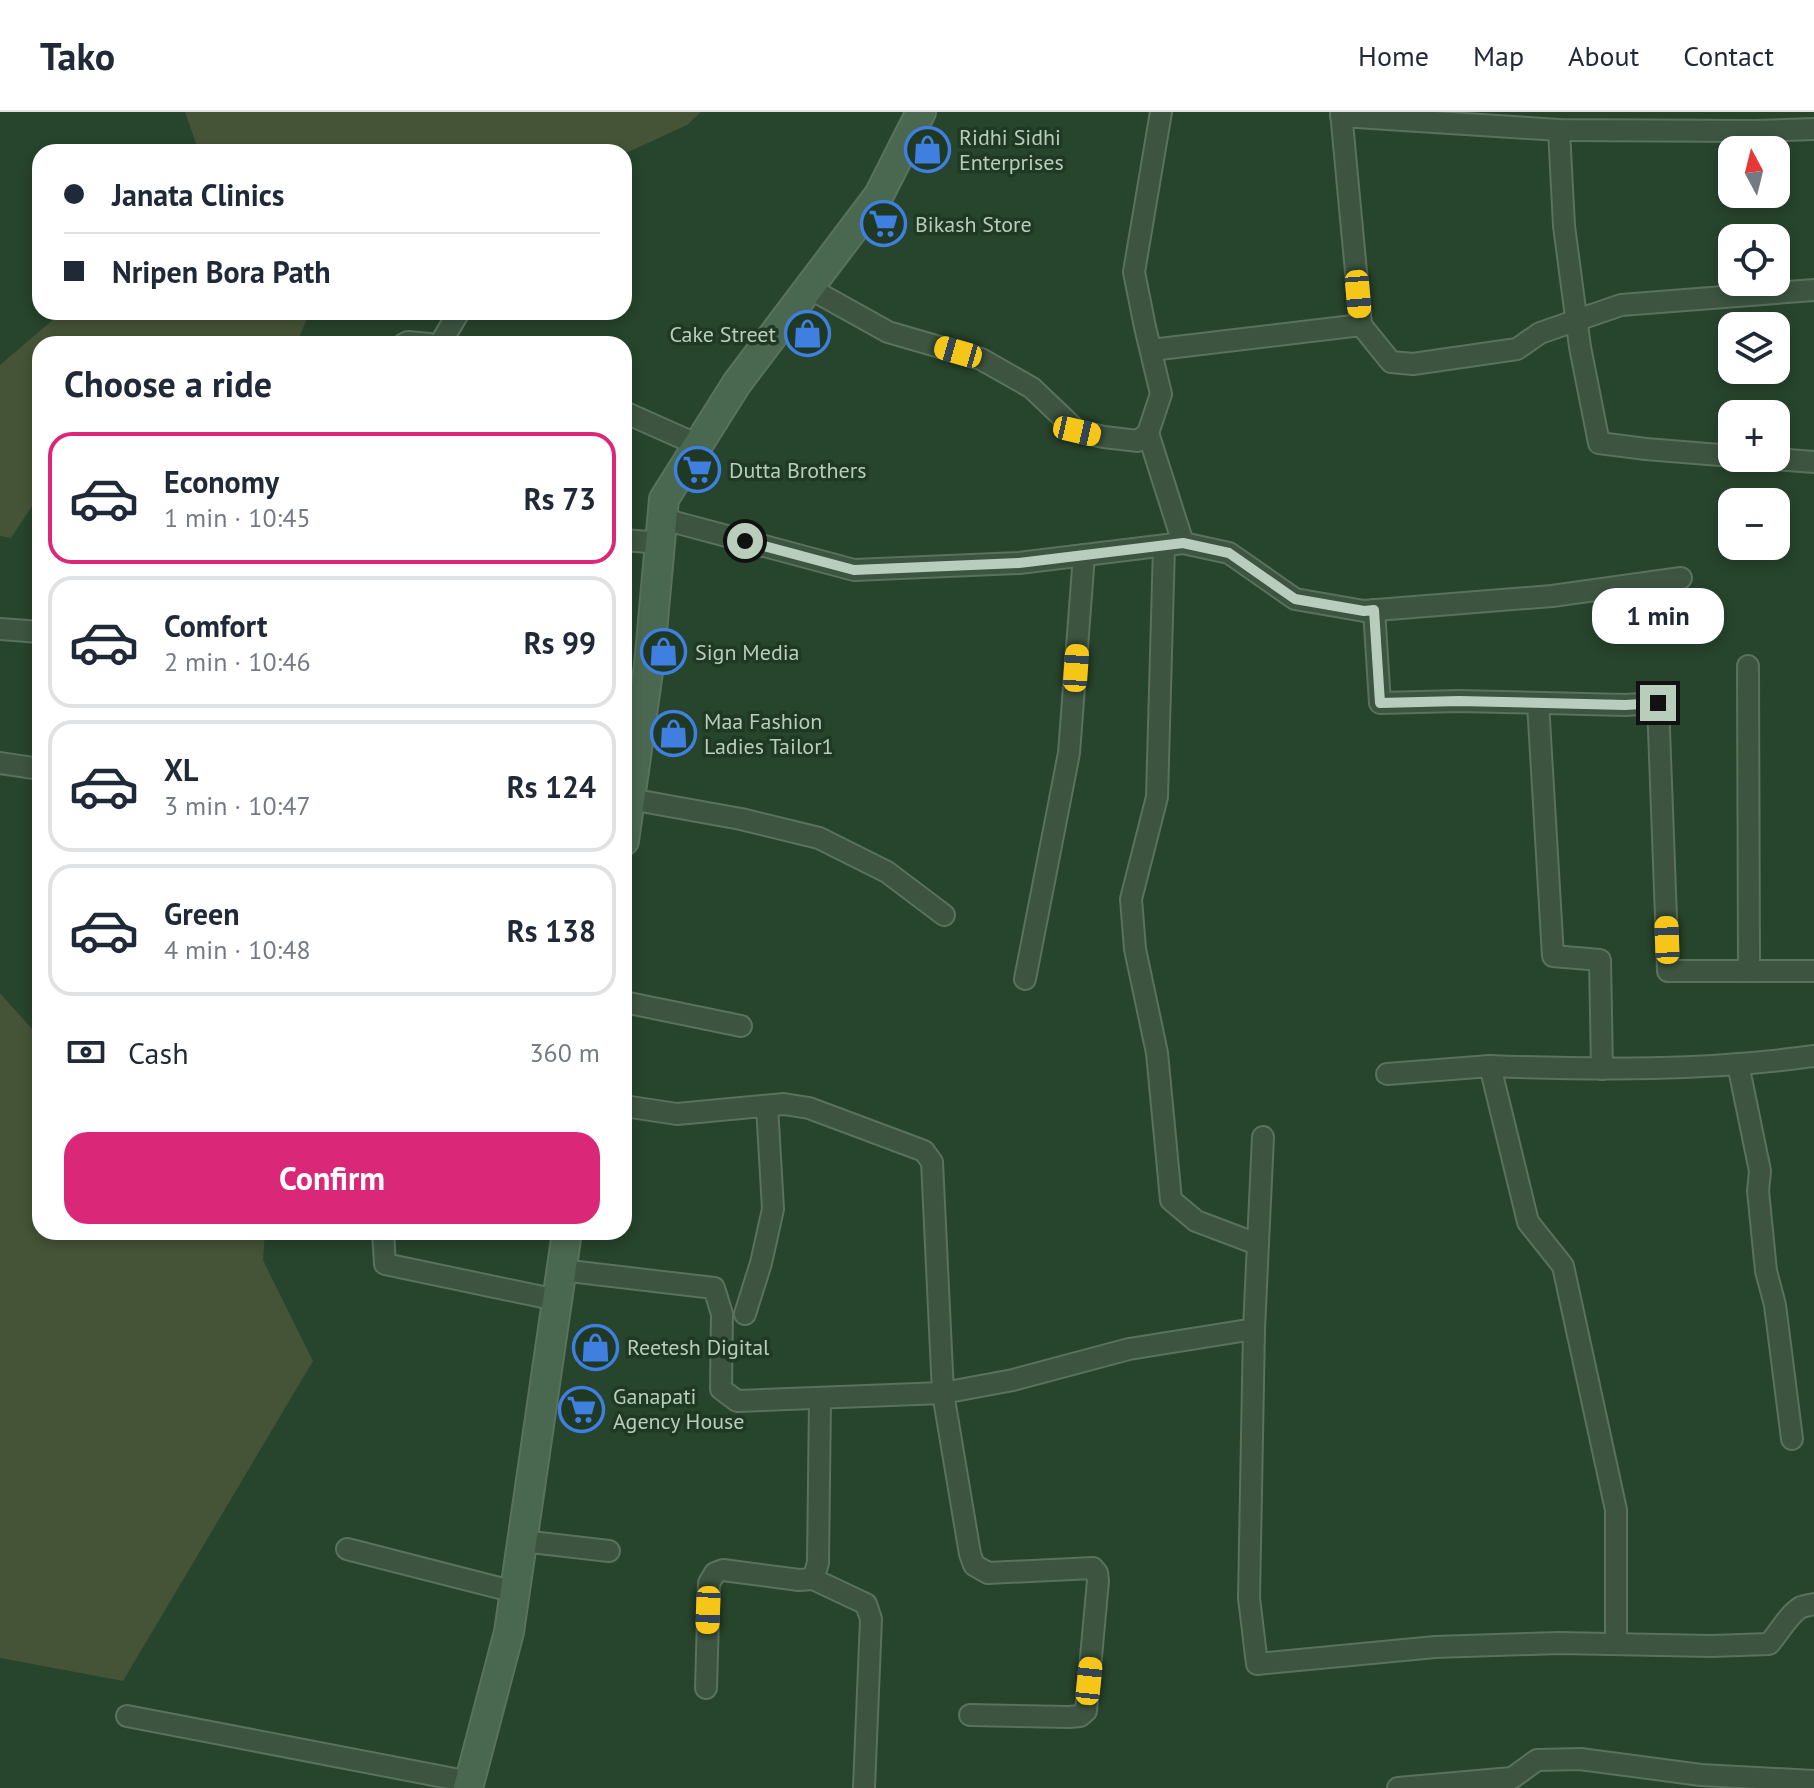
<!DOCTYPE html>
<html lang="en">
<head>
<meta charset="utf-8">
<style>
  body { margin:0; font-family:"PT Sans",sans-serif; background:#f6f6f7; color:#1f2937; height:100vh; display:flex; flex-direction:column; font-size:30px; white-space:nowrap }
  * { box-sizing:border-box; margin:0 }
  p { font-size:26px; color:#747a83 }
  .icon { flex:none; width:44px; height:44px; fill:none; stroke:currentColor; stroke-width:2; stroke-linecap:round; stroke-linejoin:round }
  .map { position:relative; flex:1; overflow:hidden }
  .panel { position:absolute; left:32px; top:224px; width:600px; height:904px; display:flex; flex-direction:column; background:#fff; border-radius:24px; box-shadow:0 4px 12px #0003 }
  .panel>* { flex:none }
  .hud { position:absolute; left:32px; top:32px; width:600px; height:176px; border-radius:24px; box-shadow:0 4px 12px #0003; display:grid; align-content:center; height:176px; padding:0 32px; background:#fff }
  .needle { width:52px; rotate:353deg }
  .buttons { position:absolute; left:1718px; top:24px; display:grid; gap:16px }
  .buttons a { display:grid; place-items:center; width:72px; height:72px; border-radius:16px; background:#fff; box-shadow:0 4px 12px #0003; font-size:40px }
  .end { position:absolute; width:36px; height:36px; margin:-18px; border:10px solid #b9cdbd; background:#111; box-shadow:0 0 0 4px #111 }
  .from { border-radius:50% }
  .bubble { position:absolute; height:56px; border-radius:24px; background:#fff; box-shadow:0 4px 12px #0003; font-size:26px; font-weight:700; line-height:56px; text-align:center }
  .car { position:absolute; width:24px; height:48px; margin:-24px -12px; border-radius:10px; box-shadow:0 0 6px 2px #0007; background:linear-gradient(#f5c518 24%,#345 0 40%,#f5c518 0 76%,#345 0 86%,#f5c518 0) }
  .hud b { display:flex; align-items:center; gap:28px; height:76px; font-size:30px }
  .hud b+b { border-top:2px solid #e0e1e3 }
  .hud i { width:20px; height:20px; background:#1f2937 }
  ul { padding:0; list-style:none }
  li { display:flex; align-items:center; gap:24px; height:132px; margin:0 16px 12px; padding:0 16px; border:4px solid #e0e1e3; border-radius:24px }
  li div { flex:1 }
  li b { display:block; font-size:30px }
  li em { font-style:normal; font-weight:700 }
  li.selected { border-color:#db2777 }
  li>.icon { width:72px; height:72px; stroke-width:1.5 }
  h2 { padding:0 32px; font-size:36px; line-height:96px }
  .pay { display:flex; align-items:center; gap:20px; height:88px; padding:0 32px; font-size:30px }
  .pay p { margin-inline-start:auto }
  .cta { display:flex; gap:16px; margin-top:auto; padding:16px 32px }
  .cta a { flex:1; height:92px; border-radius:24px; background:#db2777; color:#fff; font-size:32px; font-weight:700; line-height:92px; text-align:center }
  header { display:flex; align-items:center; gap:48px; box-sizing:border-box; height:112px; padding:0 40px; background:#fff; border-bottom:2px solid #e0e1e3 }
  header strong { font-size:38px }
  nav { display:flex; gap:44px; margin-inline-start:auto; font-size:28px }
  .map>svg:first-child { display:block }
</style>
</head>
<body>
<header>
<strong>Tako</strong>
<nav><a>Home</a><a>Map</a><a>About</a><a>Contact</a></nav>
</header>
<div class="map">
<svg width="1814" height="1676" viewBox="0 0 1814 1676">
  <rect width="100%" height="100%" fill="#27442c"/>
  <g fill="#455336">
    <path d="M185,0H701L687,13L624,42V40H199Z"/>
    <path d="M62,200H310L296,232H40V382L11,426L0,424V253Z"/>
    <path d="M0,881L40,926V1120H265L263,1148L313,1249L123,1569L0,1546Z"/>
  </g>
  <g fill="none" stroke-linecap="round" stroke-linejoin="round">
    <defs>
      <g id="street">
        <path d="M1341,0L1361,213L1391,250L1413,252L1517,237L1540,221L1621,193L1814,178"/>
        <path d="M1341,4L1559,18L1754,19L1814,17"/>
        <path d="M1559,18L1564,114L1580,235L1599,331L1646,337L1732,344"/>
        <path d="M809,176L888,220L981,247L1032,276L1077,319L1104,325L1138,329L1148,321L1161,282L1145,215L1134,160L1161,0"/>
        <path d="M404,232L408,230L429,232"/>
        <path d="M440,232L459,200"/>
        <path d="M1151,238L1361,213"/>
        <path d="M624,300L698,333"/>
        <path d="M1148,321L1183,431"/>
        <path d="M1764,346L1814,350"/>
        <path d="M663,407L854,458L1019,451L1183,431L1229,441L1295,487L1364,499L1552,484L1681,466"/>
        <path d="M624,428L660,431"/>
        <path d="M1164,434L1157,685L1131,787L1135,837L1157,941L1171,1088L1196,1109L1257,1132"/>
        <path d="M1374,498L1380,591L1459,589L1625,593L1658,591L1668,859H1814"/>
        <path d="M0,517L40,520"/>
        <path d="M1748,554L1749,859"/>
        <path d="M1538,591L1553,844L1600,848L1602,957"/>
        <path d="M0,651L40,657"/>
        <path d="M630,687L741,707L819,726L887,760L944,803"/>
        <path d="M1025,867L1069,641L1084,443"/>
        <path d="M624,890L741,914"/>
        <path d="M1738,952L1760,1059L1758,1079L1766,1159L1775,1193L1792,1327"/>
        <path d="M1490,954C1598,958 1706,959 1814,944"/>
        <path d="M1387,962L1490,954L1528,1110L1563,1154L1616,1398V1532"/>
        <path d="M624,994L677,1002L784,992L809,996L924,1039L932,1050L943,1281L970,1442L974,1453L988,1461L1093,1456L1097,1461L1098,1469L1086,1599L1080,1604L1069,1605L970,1603"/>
        <path d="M383,1120L385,1152L557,1188"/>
        <path d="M561,1158L714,1176L722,1202L721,1277L737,1289L943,1281L1013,1268L1129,1237L1254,1217L1263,1025"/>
        <path d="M745,1202L761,1151L773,1097L767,994"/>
        <path d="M1254,1217L1249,1486L1257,1552L1435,1535L1559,1531L1711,1534L1769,1532C1779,1521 1788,1503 1801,1495C1802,1495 1813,1492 1814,1492"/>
        <path d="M522,1429L609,1439"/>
        <path d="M347,1437L515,1480"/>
        <path d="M813,1467L818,1451L820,1287"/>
        <path d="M706,1576L709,1471L715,1461L723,1458L799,1468L813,1467L866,1492L871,1507L864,1676"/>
        <path d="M127,1604L470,1670"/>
        <path d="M1398,1676L1512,1666L1537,1648L1580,1647L1701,1663L1814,1669"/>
      </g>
      <g id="secondary">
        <path d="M624,729L649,553L664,387L737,271L879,83L921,0"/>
        <path d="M468,1676L509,1520L567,1120"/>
      </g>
    </defs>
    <use href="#street" stroke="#5a715e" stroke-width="24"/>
    <use href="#secondary" stroke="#5a715e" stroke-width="32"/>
    <use href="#street" stroke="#3c5440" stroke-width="20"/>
    <use href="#secondary" stroke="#4a6750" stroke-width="28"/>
  </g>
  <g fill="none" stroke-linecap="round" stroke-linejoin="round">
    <path stroke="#b9cdbd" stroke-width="10" d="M745,429L854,458L1019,451L1183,431L1229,441L1295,487L1364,499L1374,498L1380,591L1459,589L1625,593L1658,591"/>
  </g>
  <defs>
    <symbol id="shop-ring" viewBox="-11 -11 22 22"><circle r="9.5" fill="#203924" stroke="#3f7fe0" stroke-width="1.5"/><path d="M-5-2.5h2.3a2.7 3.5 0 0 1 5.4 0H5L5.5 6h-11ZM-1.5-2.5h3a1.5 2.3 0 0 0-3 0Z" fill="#3f7fe0"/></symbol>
    <symbol id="supermarket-ring" viewBox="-11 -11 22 22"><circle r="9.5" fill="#203924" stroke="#3f7fe0" stroke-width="1.5"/><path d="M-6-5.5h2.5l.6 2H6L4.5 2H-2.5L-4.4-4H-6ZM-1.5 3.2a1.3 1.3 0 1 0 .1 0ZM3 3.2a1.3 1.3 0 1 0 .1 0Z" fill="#3f7fe0"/></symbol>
  </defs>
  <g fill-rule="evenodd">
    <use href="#shop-ring" x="902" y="12" width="51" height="51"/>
    <use href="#supermarket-ring" x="858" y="86" width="51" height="51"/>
    <use href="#shop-ring" x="782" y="196" width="51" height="51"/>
    <use href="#supermarket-ring" x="672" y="332" width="51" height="51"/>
    <use href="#shop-ring" x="638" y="514" width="51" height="51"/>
    <use href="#shop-ring" x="648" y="596" width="51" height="51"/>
    <use href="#shop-ring" x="570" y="1210" width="51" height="51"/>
    <use href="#supermarket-ring" x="556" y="1272" width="51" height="51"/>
  </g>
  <g text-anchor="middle" stroke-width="7" stroke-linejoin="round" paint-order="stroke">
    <g font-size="22" fill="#b9cdbd" stroke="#203924" text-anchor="start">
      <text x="959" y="33">Ridhi Sidhi<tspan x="959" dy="25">Enterprises</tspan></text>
      <text x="915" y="120">Bikash Store</text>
      <text x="776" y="230" text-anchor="end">Cake Street</text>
      <text x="729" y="366">Dutta Brothers</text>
      <text x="695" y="548">Sign Media</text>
      <text x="704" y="617">Maa Fashion<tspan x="704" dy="25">Ladies Tailor1</tspan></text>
      <text x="627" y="1243">Reetesh Digital</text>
      <text x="613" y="1292">Ganapati<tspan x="613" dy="25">Agency House</tspan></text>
    </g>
  </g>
</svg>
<div class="buttons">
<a><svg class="needle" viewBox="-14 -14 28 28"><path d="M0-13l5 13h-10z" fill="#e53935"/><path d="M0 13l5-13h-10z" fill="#747a83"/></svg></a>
<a><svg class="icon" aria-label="locate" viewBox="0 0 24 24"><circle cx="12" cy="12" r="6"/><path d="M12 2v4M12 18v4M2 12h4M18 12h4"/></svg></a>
<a><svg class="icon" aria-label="layers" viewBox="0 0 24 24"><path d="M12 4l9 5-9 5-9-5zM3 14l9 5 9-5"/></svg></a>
<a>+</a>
<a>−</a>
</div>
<i class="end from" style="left:745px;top:429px"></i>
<i class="end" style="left:1658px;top:591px"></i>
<div class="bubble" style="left:1592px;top:476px;width:132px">1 min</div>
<i class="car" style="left:1358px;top:182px;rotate:175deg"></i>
<i class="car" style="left:958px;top:240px;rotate:286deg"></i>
<i class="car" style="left:1077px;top:319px;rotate:103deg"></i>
<i class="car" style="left:1076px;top:556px;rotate:4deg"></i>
<i class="car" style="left:1667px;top:828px;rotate:358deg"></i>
<i class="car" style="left:708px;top:1498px;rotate:182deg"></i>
<i class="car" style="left:1089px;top:1569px;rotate:6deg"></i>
<div class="hud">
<b><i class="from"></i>Janata Clinics</b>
<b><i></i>Nripen Bora Path</b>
</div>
<section class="panel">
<h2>Choose a ride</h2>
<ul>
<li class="selected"><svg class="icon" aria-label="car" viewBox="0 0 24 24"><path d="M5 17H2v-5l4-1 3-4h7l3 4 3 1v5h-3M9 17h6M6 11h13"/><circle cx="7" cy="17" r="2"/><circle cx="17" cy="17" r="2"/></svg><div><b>Economy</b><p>1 min · 10:45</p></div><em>Rs 73</em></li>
<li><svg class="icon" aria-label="car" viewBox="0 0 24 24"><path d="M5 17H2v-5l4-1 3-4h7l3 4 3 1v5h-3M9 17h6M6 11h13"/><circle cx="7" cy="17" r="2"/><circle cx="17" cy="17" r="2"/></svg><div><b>Comfort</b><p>2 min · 10:46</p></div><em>Rs 99</em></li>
<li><svg class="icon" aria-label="car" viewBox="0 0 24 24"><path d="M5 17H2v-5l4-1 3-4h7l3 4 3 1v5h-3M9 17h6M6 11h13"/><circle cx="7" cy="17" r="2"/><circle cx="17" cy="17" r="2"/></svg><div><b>XL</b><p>3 min · 10:47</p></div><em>Rs 124</em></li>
<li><svg class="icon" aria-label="car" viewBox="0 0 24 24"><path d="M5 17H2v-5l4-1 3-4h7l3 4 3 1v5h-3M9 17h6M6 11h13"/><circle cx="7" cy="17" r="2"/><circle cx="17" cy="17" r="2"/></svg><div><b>Green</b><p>4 min · 10:48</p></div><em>Rs 138</em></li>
</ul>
<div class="pay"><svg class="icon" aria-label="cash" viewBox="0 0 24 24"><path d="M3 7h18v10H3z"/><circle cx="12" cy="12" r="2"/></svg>Cash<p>360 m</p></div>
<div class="cta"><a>Confirm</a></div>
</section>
</div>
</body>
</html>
